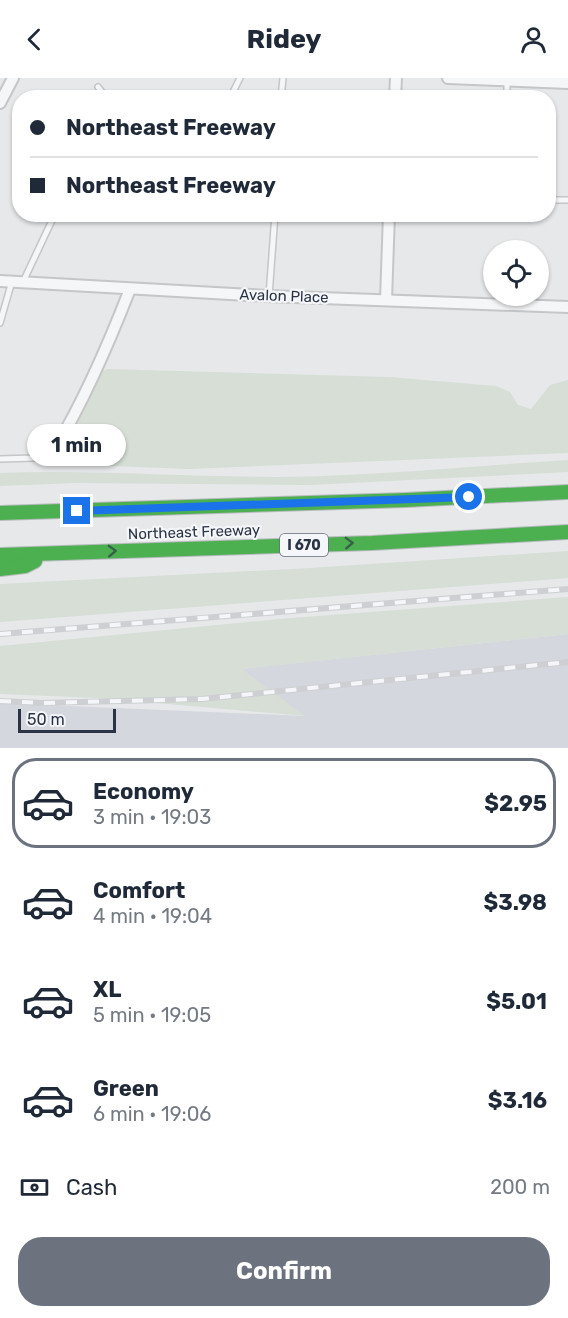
<!DOCTYPE html>
<html lang="en">
<head>
<meta charset="utf-8">
<style>
  body { margin:0; font-family:Rubik,sans-serif; background:#f6f6f7; color:#1f2937; height:100vh; display:flex; flex-direction:column; font-size:22px; white-space:nowrap }
  * { box-sizing:border-box; margin:0 }
  p { font-size:20px; color:#747a83 }
  .icon { flex:none; width:33px; height:33px; fill:none; stroke:currentColor; stroke-width:2; stroke-linecap:round; stroke-linejoin:round }
  .map { position:relative; height:670px; overflow:hidden }
  .drawer { display:flex; flex-direction:column; background:#fff; flex:1 }
  .drawer>* { flex:none }
  .hud { position:absolute; left:12px; top:12px; width:544px; height:132px; border-radius:24px; box-shadow:0 2px 4px #0004; display:grid; align-content:center; height:132px; padding:0 18px; background:#fff }
  .buttons { position:absolute; left:483px; top:162px; display:grid; gap:12px }
  .buttons a { display:grid; place-items:center; width:66px; height:66px; border-radius:50%; background:#fff; box-shadow:0 2px 4px #0004; font-size:30px }
  .scale { position:absolute; left:18px; bottom:15px; width:98px; box-sizing:border-box; padding-left:6px; border:3px solid #2b3445; border-top:0; font-size:16px; line-height:21px; white-space:nowrap; color:#2b3445; -webkit-text-stroke:4px #f4f6f9; paint-order:stroke }
  .end { position:absolute; width:27px; height:27px; margin:-14px; border:8px solid #1a73e8; background:#fff; box-shadow:0 0 0 3px #fff }
  .from { border-radius:50% }
  .bubble { position:absolute; height:42px; border-radius:21px; background:#fff; box-shadow:0 2px 4px #0004; font-size:20px; font-weight:700; line-height:42px; text-align:center }
  .hud b { display:flex; align-items:center; gap:21px; height:57px; font-size:22px }
  .hud b+b { border-top:2px solid #e0e1e3 }
  .hud i { width:15px; height:15px; background:#1f2937 }
  ul { padding:10px 0 0; list-style:none }
  li { display:flex; align-items:center; gap:18px; height:90px; margin:0 12px 9px; padding:0 6px; border:3px solid transparent; border-radius:24px }
  li div { flex:1 }
  li b { display:block; font-size:22px }
  li em { font-style:normal; font-weight:700 }
  li.current { border-color:#6c737f }
  li>.icon { width:54px; height:54px; stroke-width:1.5 }
  .pay { display:flex; align-items:center; gap:15px; height:66px; padding:0 18px; font-size:22px }
  .pay p { margin-inline-start:auto }
  .action { display:flex; gap:12px; margin-top:auto; padding:12px 18px }
  .action a { flex:1; height:69px; border-radius:24px; background:#6c737f; color:#fff; font-size:24px; font-weight:700; line-height:69px; text-align:center }
  header { display:flex; justify-content:space-between; align-items:center; height:78px; padding:0 18px; background:#fff; font-size:27px; font-weight:700 }
  .map>svg:first-child { display:block }
</style>
</head>
<body>
<header><svg class="icon" aria-label="back" viewBox="0 0 24 24"><path d="M15 5l-7 7 7 7"/></svg>Ridey<svg class="icon" aria-label="person" viewBox="0 0 24 24"><circle cx="12" cy="8" r="4"/><path d="M4 21q1-7 8-7t8 7"/></svg></header>
<div class="map">
<svg width="568" height="670" viewBox="0 0 568 670">
  <rect width="100%" height="100%" fill="#e6e8ea"/>
  <path fill="#d4d7dd" d="M568,556V670H0V625L304,638L241,591Z"/>
  <g fill="#d6ded6">
    <path d="M108,291L389,299L496,308L510,314L518,327L531,331L550,307L568,302V375L189,391L61,386L56,374L97,294Z"/>
    <path d="M568,382V394L310,407L74,405L0,408V395C108,391 215,402 323,398C405,395 486,387 568,382Z"/>
    <path d="M568,473V500L0,544V506L310,490Z"/>
    <path d="M568,519V556L242,591L305,638L99,620L0,616V568L291,540Z"/>
  </g>
  <g fill="none" stroke-linecap="round" stroke-linejoin="round">
    <defs>
      <g id="lane">
        <path d="M98,9L107,20"/>
        <path d="M230,20L240,0"/>
        <path d="M281,20L283,0"/>
        <path d="M507,20V2"/>
        <path d="M549,122H568"/>
        <path d="M23,204L55,136"/>
        <path d="M269,218L275,136"/>
        <path d="M0,245L12,203"/>
        <path d="M0,381L34,380L56,369"/>
      </g>
      <g id="street">
        <path d="M448,0L568,5"/>
        <path d="M395,20L396,0"/>
        <path d="M0,25L13,0"/>
        <path d="M0,203L267,218L568,229"/>
        <path d="M386,222L389,136"/>
        <path d="M56,369C86,319 109,265 130,211"/>
      </g>
      <g id="fast">
        <path d="M0,435L406,422L568,414"/>
        <path d="M0,477L372,465L568,454"/>
        <path d="M0,491L25,488L35,483"/>
      </g>
    </defs>
    <use href="#lane" stroke="#c4c6c8" stroke-width="8"/>
    <use href="#street" stroke="#c4c6c8" stroke-width="14"/>
    <use href="#fast" stroke="#b8bbbf" stroke-width="16"/>
    <use href="#lane" stroke="#f5f6f7" stroke-width="5"/>
    <use href="#street" stroke="#f5f6f7" stroke-width="10"/>
    <use href="#fast" stroke="#4caf50" stroke-width="14"/>
    <defs>
      <g id="rail">
        <path d="M0,556L568,511"/>
        <path d="M0,623L41,625L202,621L568,584"/>
      </g>
    </defs>
    <use href="#rail" stroke="#cecfd2" stroke-width="6"/>
    <use href="#rail" stroke="#f4f6f9" stroke-width="4" stroke-dasharray="11" stroke-linecap="butt"/>
  </g>
  <defs><path id="oneway-chevron" d="M-2-3.5L2.5 0L-2 3.5" fill="none" stroke-width="1.6" stroke-linecap="round" stroke-linejoin="round" transform="scale(1.5)"/></defs>
  <g stroke="#375f49">
    <use href="#oneway-chevron" transform="translate(349 465) rotate(-2)"/>
    <use href="#oneway-chevron" transform="translate(112 473) rotate(-2)"/>
  </g>
  <g fill="none" stroke-linecap="round" stroke-linejoin="round">
    <path stroke="#1a73e8" stroke-width="8" d="M77,433L469,419"/>
  </g>
  <g text-anchor="middle" stroke-width="4.5" stroke-linejoin="round" paint-order="stroke">
    <rect fill="#f4f6f9" stroke="#676e7b" stroke-width="1.5" x="280" y="456" width="48" height="22" rx="4.5"/>
    <g font-size="14" font-weight="bold" fill="#2b3445">
      <text x="304" y="472">I 670</text>
    </g>
    <g font-size="15" fill="#2b3445" stroke="#f4f6f9">
      <text transform="translate(284 218) rotate(2)" y="5">Avalon Place</text>
      <text transform="translate(194 454) rotate(-2)" y="5">Northeast Freeway</text>
    </g>
  </g>
</svg>
<div class="buttons">
<a><svg class="icon" aria-label="locate" viewBox="0 0 24 24"><circle cx="12" cy="12" r="6"/><path d="M12 2v4M12 18v4M2 12h4M18 12h4"/></svg></a>
</div>
<div class="scale">50 m</div>
<i class="end from" style="left:469px;top:419px"></i>
<i class="end" style="left:77px;top:433px"></i>
<div class="bubble" style="left:27px;top:346px;width:99px">1 min</div>
<div class="hud">
<b><i class="from"></i>Northeast Freeway</b>
<b><i></i>Northeast Freeway</b>
</div>
</div>
<section class="drawer">
<ul>
<li class="current"><svg class="icon" aria-label="car" viewBox="0 0 24 24"><path d="M5 17H2v-5l4-1 3-4h7l3 4 3 1v5h-3M9 17h6M6 11h13"/><circle cx="7" cy="17" r="2"/><circle cx="17" cy="17" r="2"/></svg><div><b>Economy</b><p>3 min · 19:03</p></div><em>$2.95</em></li>
<li><svg class="icon" aria-label="car" viewBox="0 0 24 24"><path d="M5 17H2v-5l4-1 3-4h7l3 4 3 1v5h-3M9 17h6M6 11h13"/><circle cx="7" cy="17" r="2"/><circle cx="17" cy="17" r="2"/></svg><div><b>Comfort</b><p>4 min · 19:04</p></div><em>$3.98</em></li>
<li><svg class="icon" aria-label="car" viewBox="0 0 24 24"><path d="M5 17H2v-5l4-1 3-4h7l3 4 3 1v5h-3M9 17h6M6 11h13"/><circle cx="7" cy="17" r="2"/><circle cx="17" cy="17" r="2"/></svg><div><b>XL</b><p>5 min · 19:05</p></div><em>$5.01</em></li>
<li><svg class="icon" aria-label="car" viewBox="0 0 24 24"><path d="M5 17H2v-5l4-1 3-4h7l3 4 3 1v5h-3M9 17h6M6 11h13"/><circle cx="7" cy="17" r="2"/><circle cx="17" cy="17" r="2"/></svg><div><b>Green</b><p>6 min · 19:06</p></div><em>$3.16</em></li>
</ul>
<div class="pay"><svg class="icon" aria-label="cash" viewBox="0 0 24 24"><path d="M3 7h18v10H3z"/><circle cx="12" cy="12" r="2"/></svg>Cash<p>200 m</p></div>
<div class="action"><a>Confirm</a></div>
</section>
</body>
</html>
